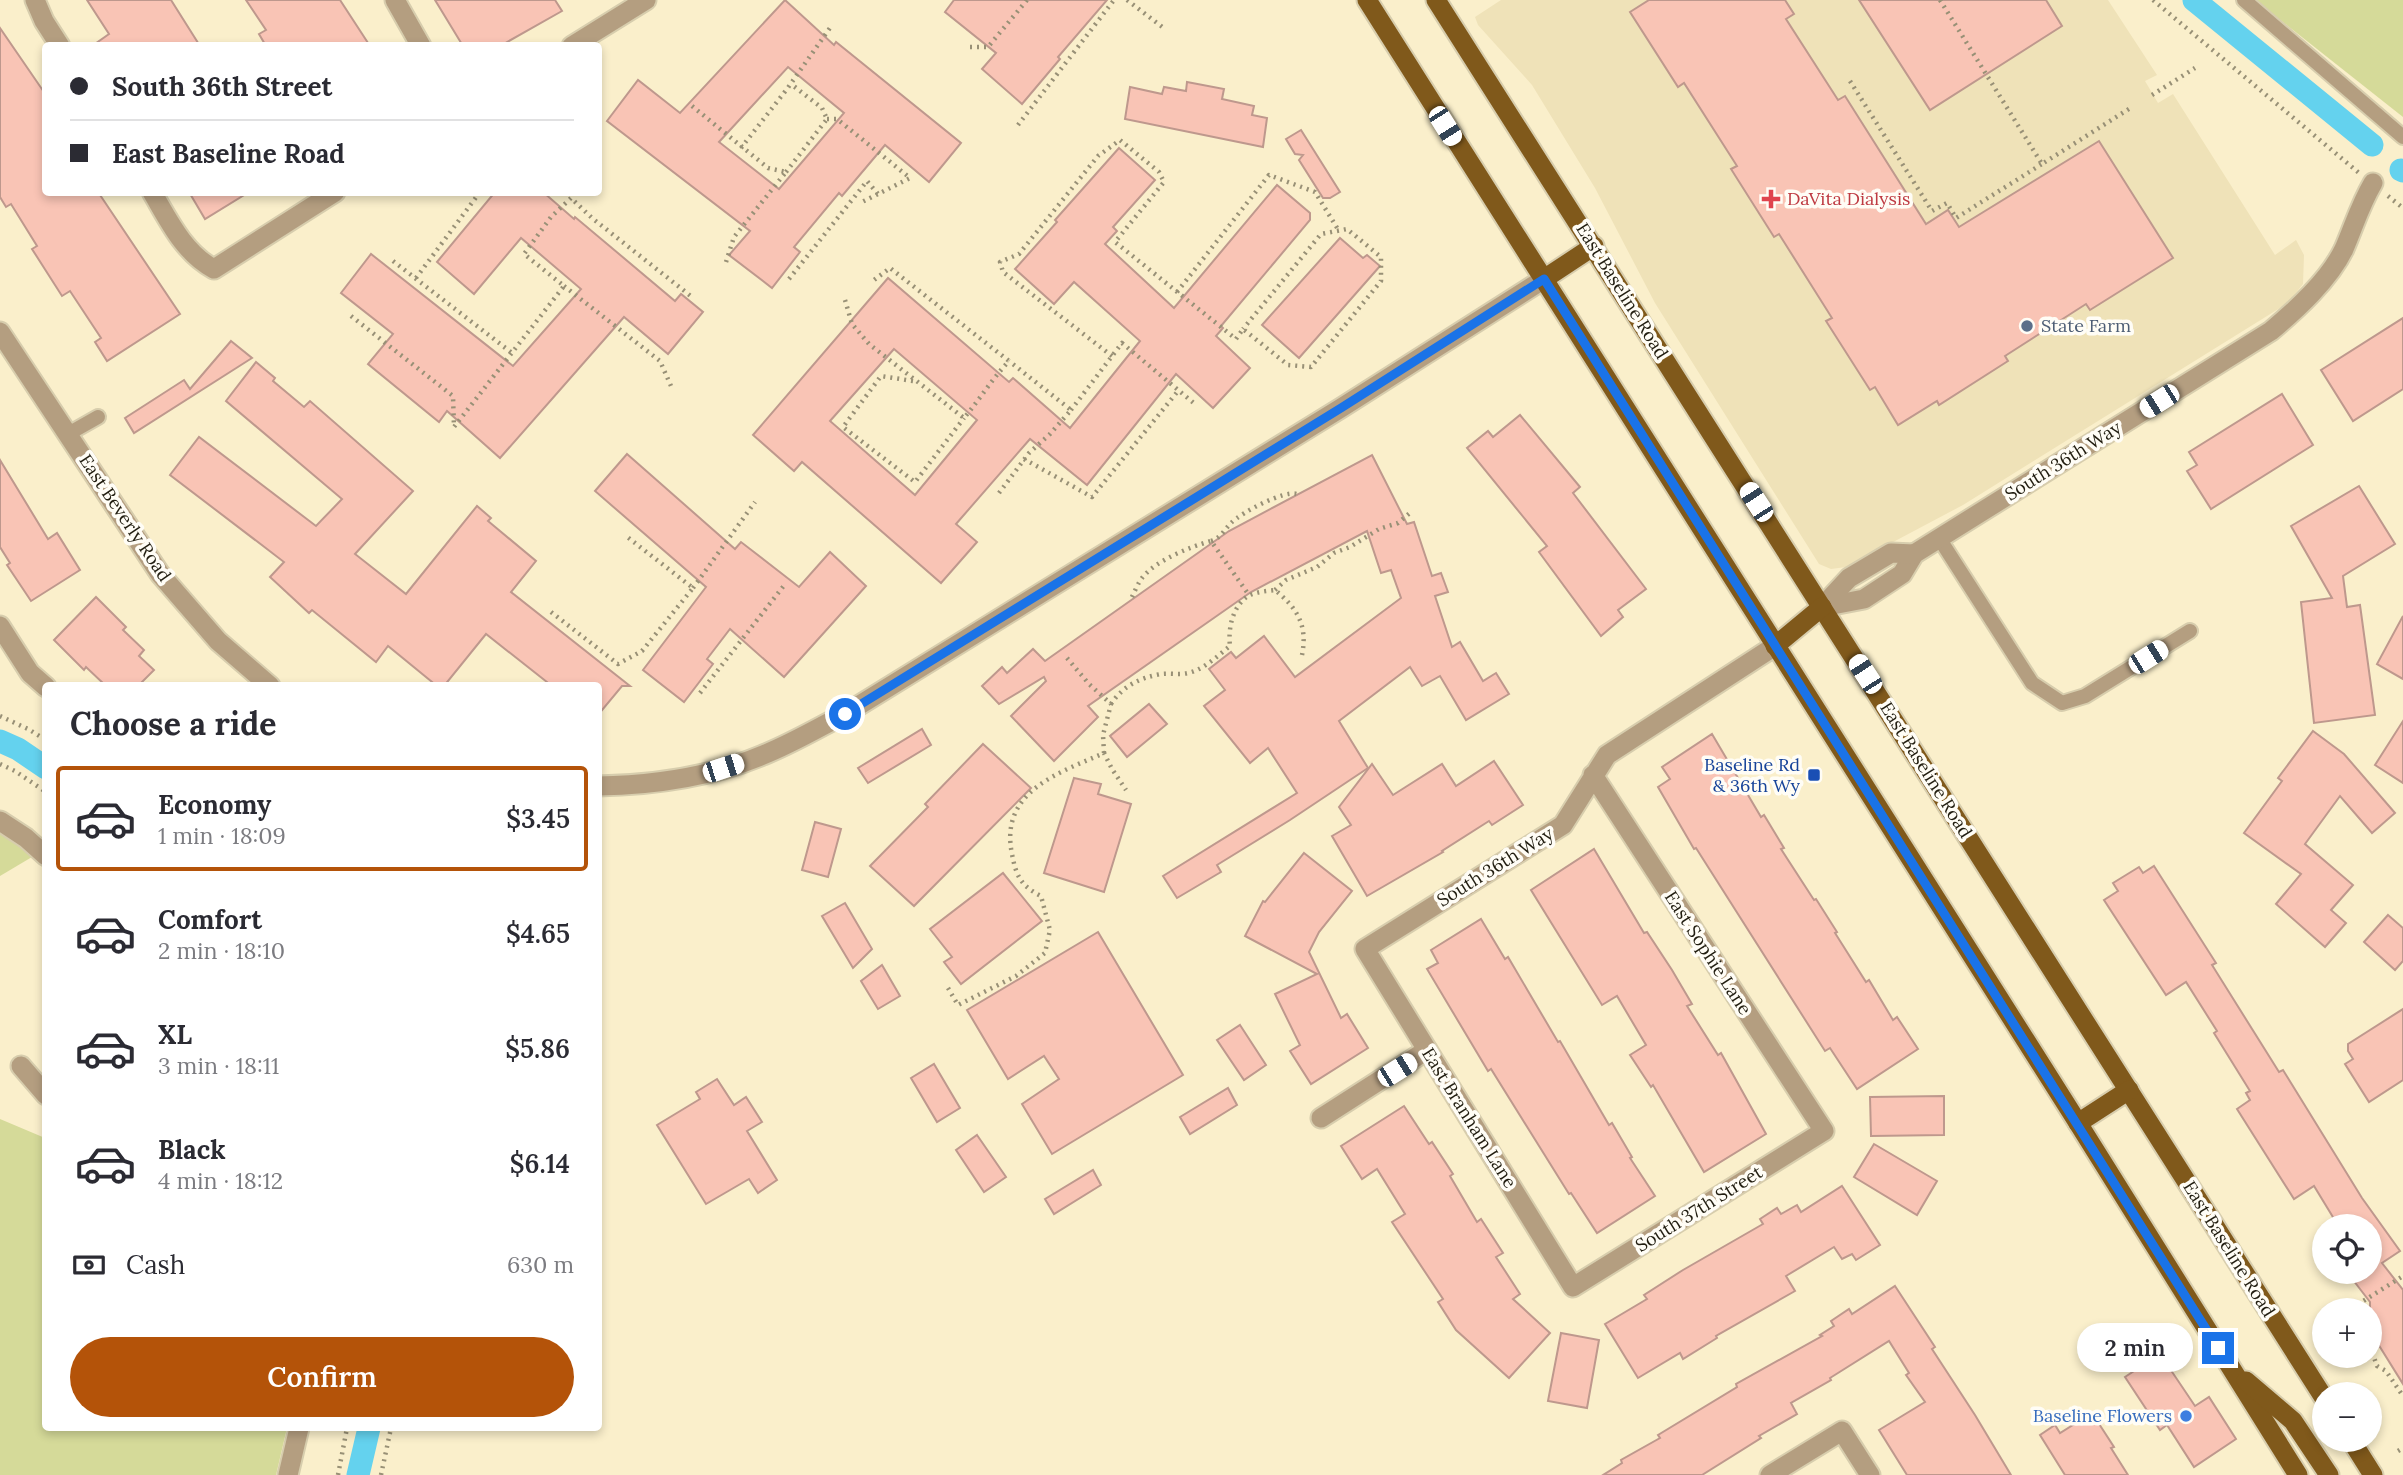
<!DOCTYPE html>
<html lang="en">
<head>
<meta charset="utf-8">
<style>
  body { margin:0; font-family:Lora,serif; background:#f2f2f3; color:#2b2b33; height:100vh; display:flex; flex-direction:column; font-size:26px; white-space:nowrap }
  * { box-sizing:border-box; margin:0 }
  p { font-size:23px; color:#7c7c81 }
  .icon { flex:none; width:38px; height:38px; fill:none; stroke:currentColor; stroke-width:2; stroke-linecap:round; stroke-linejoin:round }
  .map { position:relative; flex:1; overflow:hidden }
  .panel { position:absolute; left:42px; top:682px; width:560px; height:749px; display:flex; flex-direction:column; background:#fff; border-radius:7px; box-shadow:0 4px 10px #0003 }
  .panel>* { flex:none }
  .banner { position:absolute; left:42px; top:42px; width:560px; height:154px; border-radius:7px; box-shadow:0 4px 10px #0003; display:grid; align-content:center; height:154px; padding:0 28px; background:#fff }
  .buttons { position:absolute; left:2312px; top:1214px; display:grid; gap:14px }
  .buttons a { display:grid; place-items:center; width:70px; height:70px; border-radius:50%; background:#fff; box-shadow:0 4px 10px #0003; font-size:35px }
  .end { position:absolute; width:32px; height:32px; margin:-16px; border:9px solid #1a73e8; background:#fff; box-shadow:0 0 0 4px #fff }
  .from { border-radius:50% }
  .bubble { position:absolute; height:49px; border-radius:24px; background:#fff; box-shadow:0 4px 10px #0003; font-size:23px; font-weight:600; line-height:49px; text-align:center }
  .car { position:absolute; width:21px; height:42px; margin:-21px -10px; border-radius:9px; box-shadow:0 0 5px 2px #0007; background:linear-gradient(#fff 24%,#345 0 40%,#fff 0 76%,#345 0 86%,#fff 0) }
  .banner b { display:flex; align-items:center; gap:24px; height:66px; font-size:26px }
  .banner b+b { border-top:2px solid #e1e1e2 }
  .banner i { width:18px; height:18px; background:#2b2b33 }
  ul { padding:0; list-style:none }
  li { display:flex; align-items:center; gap:21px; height:105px; margin:0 14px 10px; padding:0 14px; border:4px solid transparent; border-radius:7px }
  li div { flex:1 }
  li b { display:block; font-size:26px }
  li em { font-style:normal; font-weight:600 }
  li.selected { border-color:#b45309 }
  li>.icon { width:63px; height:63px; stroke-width:1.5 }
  h2 { padding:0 28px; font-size:32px; line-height:84px }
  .pay { display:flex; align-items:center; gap:18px; height:77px; padding:0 28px; font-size:26px }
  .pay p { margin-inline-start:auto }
  .primary-button { display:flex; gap:14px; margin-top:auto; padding:14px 28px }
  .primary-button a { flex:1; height:80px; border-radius:42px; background:#b45309; color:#fff; font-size:28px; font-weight:600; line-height:80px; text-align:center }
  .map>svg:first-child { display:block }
</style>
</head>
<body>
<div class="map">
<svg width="2403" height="1475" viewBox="0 0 2403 1475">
  <rect width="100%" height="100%" fill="#faefcb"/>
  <path fill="#efe2b8" d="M1501,0H2108L2157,75L2145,81L2158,103L2173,94L2275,255L2296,240L2304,255L2303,284L2288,303L1963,505L1846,567L1831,569L1819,564L1655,303L1595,188L1532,85L1478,25L1475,17Z"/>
  <g fill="#d5da99">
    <path d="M2255,0H2403V117Z"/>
    <path d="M0,831L32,857L0,876Z"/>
    <path d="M0,1119L45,1138L46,1428H287L276,1475H0Z"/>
  </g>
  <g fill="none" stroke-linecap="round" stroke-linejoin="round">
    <g stroke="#64d2ee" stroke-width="23">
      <path d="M2194,0L2372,145"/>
      <path d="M2401,170L2403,171"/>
      <path d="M0,741L18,749L46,768"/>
      <path d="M358,1475L369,1428"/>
    </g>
  </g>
  <g fill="#f9c4b5" stroke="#be988d" stroke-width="2" fill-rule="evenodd">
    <path d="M87,0H171L200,46H92L109,34Z"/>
    <path d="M246,0H340L370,46H266L259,34L266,30Z"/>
    <path d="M435,0H555L562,11L500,46H463Z"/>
    <path d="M785,0L834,45L836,42L961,143L929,182L885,145L842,196L839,193L794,247L800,252L772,288L729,255L750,231L607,121L638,80L680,113ZM788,67L844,113L779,189L719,142Z"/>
    <path d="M954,0H1107L1058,57L1060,59L1022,104L982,69L996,53L945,12Z"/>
    <path d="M1649,0H1785L1794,14L1786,19L1838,100L1845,96L1926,224L1948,210L1959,227L2099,141L2173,258L2090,310L2086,304L2005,356L2008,361L1939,405L1937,401L1898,425L1875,387L1870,390L1826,321L1832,318L1779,234L1774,237L1731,169L1737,166L1684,83L1678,87L1630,12Z"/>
    <path d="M1859,0H2046L2062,26L1930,110Z"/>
    <path d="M0,28L46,95V192H98L180,314L107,361L95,342L101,338L70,291L62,296L32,249L37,246L11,204L6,207L0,197Z"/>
    <path d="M1187,82L1224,89L1222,99L1254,106L1252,115L1267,118L1263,147L1125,119L1130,87L1162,94L1164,87L1186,91Z"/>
    <path d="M1301,130L1340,192L1330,198H1323L1299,160L1303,155L1295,154L1286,139Z"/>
    <path d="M1119,148L1155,180L1113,227L1117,231L1105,244L1174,308L1277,185L1310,213V220L1221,326L1223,328L1216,336L1250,368L1213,408L1176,374L1087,485L1030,439L956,524L977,542L941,583L802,462L794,471L753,435L888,278L1009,382L1013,378L1070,428L1140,341L1074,282L1054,304L1015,269L1057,222L1055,220ZM894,349L977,420L915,495L830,421Z"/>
    <path d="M189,192H249L205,219Z"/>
    <path d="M495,192H543L574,219L575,217L675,301L681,294L703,312L668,354L624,317L500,458L447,411L439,422L368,364L393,334L341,293L371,254L513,366L581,289L521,238L474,294L437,262Z"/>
    <path d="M1340,238L1363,258L1367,255L1380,266L1299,358L1262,325Z"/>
    <path d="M2403,318V389L2353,421L2321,370Z"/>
    <path d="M231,341L252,358L134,433L125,418L184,380L190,389Z"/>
    <path d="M256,362L275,378L273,381L304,407L310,401L413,491L355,554L406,594L477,506L491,518L488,521L536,561L511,592L630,686H622L598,715V686H552L486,634L444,686H437L388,646L376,662L312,610L309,613L270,577L284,562L170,475L199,437L316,526L342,499L226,401Z"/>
    <path d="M2282,394L2313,445L2211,509L2187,471L2197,465L2189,452Z"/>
    <path d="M1520,415L1580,487L1573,493L1646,589L1618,610L1623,617L1601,636L1539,552L1547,546L1467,448L1488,431L1493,437Z"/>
    <path d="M627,454L735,549L741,542L799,587L830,552L866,586L784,677L730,629L707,659L713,664L684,702L643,670L706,587L595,491Z"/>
    <path d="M1372,455L1407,524L1414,522L1432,576L1441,573L1448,592L1435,596L1452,647L1460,642L1483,681L1496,673L1509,694L1466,720L1440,676L1422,686L1410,667L1339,721L1368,768L1290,820L1217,865L1221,872L1177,898L1163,876L1297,793L1268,748L1250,763L1204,706L1225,690L1209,669L1231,652L1236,658L1264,636L1295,677L1401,598L1391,570L1381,573L1367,531L1251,592L1088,706L1098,717L1054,761L1011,716L1046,681L1044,677L999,704L982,686L1002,667L1007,673L1033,649L1045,661L1229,531Z"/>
    <path d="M0,460L48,539L57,533L80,570L31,601L7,565L10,563L0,547Z"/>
    <path d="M2359,486L2395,544L2343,576L2347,607L2360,605L2375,715L2314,723L2301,602L2332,598L2291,526Z"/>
    <path d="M96,597L126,627L123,630L144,650L139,656L154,670L138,686H106L86,667L84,670L54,640Z"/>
    <path d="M2403,616V679L2377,664Z"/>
    <path d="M1149,704L1167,724L1127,757L1110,736Z"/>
    <path d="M2403,721V783L2375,765Z"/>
    <path d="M922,729L931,745L868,783L858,768Z"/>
    <path d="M2313,731L2344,754L2395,813L2372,833L2340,796L2305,844L2353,885L2331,910L2346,923L2325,947L2276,904L2301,874L2244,833L2282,781L2278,778Z"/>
    <path d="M1712,734L1761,817L1764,815L1784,848L1781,849L1814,900L1816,899L1837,932L1835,933L1866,982L1869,980L1893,1020L1897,1017L1918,1049L1857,1089L1830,1048L1825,1051L1696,848L1694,849L1658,787L1670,779L1662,767Z"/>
    <path d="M983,744L1031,788L914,906L870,866L928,807L925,804Z"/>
    <path d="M1494,761L1523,805L1492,825L1489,821L1442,851L1443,852L1367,896L1332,836L1351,825L1339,807L1372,764L1393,795L1442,764L1456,786Z"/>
    <path d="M1074,778L1101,784L1098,794L1131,804L1104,892L1044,873Z"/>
    <path d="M815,822L841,829L828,877L802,870Z"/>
    <path d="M1594,849L1644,933L1647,932L1672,970L1692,1004L1687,1006L1718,1055L1721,1053L1766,1134L1704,1172L1653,1085L1651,1087L1630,1055L1646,1045L1617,996L1602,1005L1531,890Z"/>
    <path d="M1304,853L1352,891L1319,932L1309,952L1341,1018L1347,1014L1368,1048L1311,1084L1290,1051L1300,1045L1275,994L1317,974L1245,936L1263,901L1265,902Z"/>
    <path d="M2154,866L2216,963L2212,965L2279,1072L2283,1070L2362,1198L2400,1251L2382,1263L2403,1290V1384L2370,1331V1302L2347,1272H2370V1227H2339L2314,1186L2294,1199L2237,1109L2250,1100L2246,1093L2250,1091L2214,1033L2217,1031L2186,982L2166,995L2104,900L2118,891L2113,883L2139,867L2143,873Z"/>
    <path d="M1003,873L1042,921L961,984L944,962L952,957L930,929Z"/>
    <path d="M845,903L872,949L853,968L822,916Z"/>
    <path d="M2388,915L2403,928V961L2395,970L2364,942Z"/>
    <path d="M1481,919L1505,959L1508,957L1558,1042L1560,1041L1609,1125L1612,1123L1632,1157L1630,1158L1655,1196L1597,1233L1571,1193L1569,1194L1491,1069L1488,1071L1427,969L1438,963L1431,950Z"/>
    <path d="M1098,932L1183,1075L1052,1154L1022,1104L1059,1079L1044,1056L1008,1079L967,1010Z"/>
    <path d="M882,965L900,996L878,1009L861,981Z"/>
    <path d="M2403,1009V1080L2369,1102L2345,1064L2353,1059L2348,1051V1044Z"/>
    <path d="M1240,1025L1266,1065L1244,1080L1217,1040Z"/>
    <path d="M934,1064L960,1108L937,1122L911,1078Z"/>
    <path d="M717,1079L734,1105L746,1097L762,1122L747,1131L777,1180L758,1193L749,1179L706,1204L657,1125L700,1099L696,1092Z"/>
    <path d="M1228,1088L1237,1105L1190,1134L1180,1117Z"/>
    <path d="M1944,1096V1135L1871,1136L1870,1097Z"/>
    <path d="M1404,1106L1429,1144L1432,1142L1453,1174L1450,1176L1477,1222L1481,1219L1503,1253L1496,1257L1520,1294L1513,1299L1550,1333L1509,1378L1456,1330L1438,1302L1443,1299L1392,1222L1405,1214L1377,1169L1362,1179L1341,1146Z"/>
    <path d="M977,1135L1006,1177L984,1192L956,1150Z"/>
    <path d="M1874,1144L1937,1181L1917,1215L1854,1177Z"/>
    <path d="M1093,1170L1101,1185L1054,1214L1045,1199Z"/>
    <path d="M1842,1186L1880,1245L1856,1260L1852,1254L1842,1259L1834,1247L1786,1276L1795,1291L1716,1336L1717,1338L1683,1359L1680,1353L1638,1378L1605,1324L1647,1299L1644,1295L1683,1270L1763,1224L1760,1219L1777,1208L1781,1214L1797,1205L1801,1212Z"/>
    <path d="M1895,1286L1935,1347L1932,1349L1975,1415L2011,1475H1907L1879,1430L1925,1402L1906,1375L1909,1373L1889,1341L1830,1378L1831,1380L1791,1403L1797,1414L1759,1436L1761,1438L1702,1475H1603L1622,1463L1621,1460L1660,1438L1658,1435L1737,1387L1736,1384L1822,1336L1820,1335L1834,1326L1831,1321L1849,1309L1852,1314Z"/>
    <path d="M1561,1333L1599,1340L1587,1408L1548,1401Z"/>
    <path d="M2160,1354L2195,1406L2209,1397L2236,1439L2194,1467L2167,1425L2160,1430L2125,1377Z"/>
    <path d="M2092,1413L2114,1447L2111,1448L2128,1475H2065L2040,1435L2055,1425L2060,1433Z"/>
  </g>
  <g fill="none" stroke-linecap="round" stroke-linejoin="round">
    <defs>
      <g id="service">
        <path d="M2244,0L2403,137"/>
        <path d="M68,434L98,417"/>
        <path d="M1939,538L2032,683L2062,703L2085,696L2190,631"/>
      </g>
      <g id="minor">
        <path d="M35,0L44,21L60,46"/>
        <path d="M395,0L421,46"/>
        <path d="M572,46L646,0"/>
        <path d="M152,192C169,221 184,253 214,269L335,192"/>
        <path d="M0,332L160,574L218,641L270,686"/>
        <path d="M1822,607L1864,599L1902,574L1914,554L2271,331C2297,309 2329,280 2344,249C2354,226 2360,205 2373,183"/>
        <path d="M1822,607L1849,578L1891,553L1914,554"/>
        <path d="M0,626L30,673L46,687"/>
        <path d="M1593,775L1824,1131L1573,1287L1365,949L1563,825L1607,755L1775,646"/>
        <path d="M598,786C654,785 711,777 763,755C791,744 818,728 845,714L1341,408L1544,279"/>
        <path d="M0,821L26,838L46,856"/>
        <path d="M21,1066L46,1095"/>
        <path d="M1321,1118L1427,1050"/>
        <path d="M288,1475L299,1428"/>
        <path d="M1770,1475L1842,1431L1870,1475"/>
      </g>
      <g id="primary">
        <path d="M1367,0L2078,1123L2298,1475"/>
        <path d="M1436,0L2324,1398"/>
        <path d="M1544,279L1594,246"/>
        <path d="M1775,646L1822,607"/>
        <path d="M2078,1123L2129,1090"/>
        <path d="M2246,1381L2293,1421L2329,1475"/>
        <path d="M2351,1440L2373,1475"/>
      </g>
    </defs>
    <use href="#service" stroke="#d7cdad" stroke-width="18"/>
    <use href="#minor" stroke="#d7cdad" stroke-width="23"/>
    <use href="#primary" stroke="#d7cdad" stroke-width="23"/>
    <g stroke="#989076" stroke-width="4.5" stroke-dasharray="2 5" stroke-linecap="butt">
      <path d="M1127,0L1165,29"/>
      <path d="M1940,0L2042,164L2132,107"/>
      <path d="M2153,0L2359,173"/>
      <path d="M970,47H988L1027,0"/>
      <path d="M1850,81L1932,211L1947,203L1956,218L2042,164"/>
      <path d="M2152,95L2195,68"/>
      <path d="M692,106L768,168L786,172L734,237L726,262"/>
      <path d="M827,119H837L910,178L860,203"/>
      <path d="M1018,125L1114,0"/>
      <path d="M741,148L787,89L832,25"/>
      <path d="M786,172L827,119L822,108L791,84"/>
      <path d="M2388,196L2403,208"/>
      <path d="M393,261L512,353"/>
      <path d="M416,278L480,192"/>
      <path d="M789,279L867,181L878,194"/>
      <path d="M564,286L660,361L671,386"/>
      <path d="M1177,292L1269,175L1315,192L1339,231"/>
      <path d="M845,300L852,324L869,344L964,418C980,399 992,379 1009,361L890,268L874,280"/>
      <path d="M351,316L453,396L454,427L564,286L524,254L551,217L571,198L592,218L692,297"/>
      <path d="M1112,356L1003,272L1000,262L1019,254L1098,156L1120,140L1159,172L1164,182L1115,242L1236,339L1243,329L1288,365L1311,367L1381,281V257L1347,229L1321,234L1243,329"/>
      <path d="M913,381L881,376L843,427L915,482L964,418"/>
      <path d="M1071,410L1122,343L1196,405"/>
      <path d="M1024,459L1092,497L1178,391"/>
      <path d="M999,493L1029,453L1050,434L1071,410L1009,361"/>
      <path d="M1211,541C1221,538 1224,530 1231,523C1242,512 1284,490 1297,494"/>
      <path d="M693,588L755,502"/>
      <path d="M1275,590L1286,580L1317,567L1334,553L1350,547L1379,529L1398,523L1411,512"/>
      <path d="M1132,597C1135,591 1138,583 1142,578C1156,560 1190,547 1211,541L1249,595"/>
      <path d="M551,612L618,664L642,651L693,588L626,536"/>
      <path d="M1067,658L1089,684L1111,704L1103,735L1104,753"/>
      <path d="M700,693L786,583"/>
      <path d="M1111,704C1123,686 1139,678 1161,674C1170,673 1180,675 1188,673C1205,669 1217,656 1230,646C1228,629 1232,607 1248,596C1255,592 1267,591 1275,590C1297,608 1308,625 1302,655"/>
      <path d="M0,716L28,729L46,740"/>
      <path d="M0,764L15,771L46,792"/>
      <path d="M948,988L958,1005L1016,976L1045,953L1050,930L1041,896C1021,886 1016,876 1012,854C999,791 1059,773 1104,753L1112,769L1126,790"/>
      <path d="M2358,1311L2357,1305L2403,1276"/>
      <path d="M2370,1346L2377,1366L2386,1371L2403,1396"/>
      <path d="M2398,1451L2403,1448"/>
      <path d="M338,1475L347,1428"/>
      <path d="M381,1475L391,1428"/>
    </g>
    <use href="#service" stroke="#b49e80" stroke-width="14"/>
    <use href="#minor" stroke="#b49e80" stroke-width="19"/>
    <use href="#primary" stroke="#80591b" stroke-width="19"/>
  </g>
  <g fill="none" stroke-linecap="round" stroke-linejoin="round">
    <path stroke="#1a73e8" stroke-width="9" d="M845,714L1341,408L1544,279L2218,1348"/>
  </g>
  <path fill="#e0444e" stroke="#fffdf6" stroke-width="2.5" d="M1767.5 188.5h7v7h7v7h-7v7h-7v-7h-7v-7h7z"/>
  <circle fill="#5c6f8a" stroke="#fffdf6" stroke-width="2.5" cx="2027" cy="326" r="7"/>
  <rect fill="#1a4fb4" stroke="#fffdf6" stroke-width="2.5" x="1807" y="768" width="14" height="14" rx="3.5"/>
  <circle fill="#3f7fe0" stroke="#fffdf6" stroke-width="2.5" cx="2186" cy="1416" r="7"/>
  <g text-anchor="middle" stroke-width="7" stroke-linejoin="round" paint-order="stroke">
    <g font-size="18" fill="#be3a42" stroke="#fffdf6" text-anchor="start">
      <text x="1787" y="205">DaVita Dialysis</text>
    </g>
    <g font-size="18" fill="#211d10" stroke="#fffdf6">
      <text transform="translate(1622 291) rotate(58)" y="6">East Baseline Road</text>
      <text transform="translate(2063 461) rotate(-32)" y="6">South 36th Way</text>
      <text transform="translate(125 518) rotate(56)" y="6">East Beverly Road</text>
      <text transform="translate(1926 770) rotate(58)" y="6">East Baseline Road</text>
      <text transform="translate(1495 867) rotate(-32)" y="6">South 36th Way</text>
      <text transform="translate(1708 953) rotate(57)" y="6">East Sophie Lane</text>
      <text transform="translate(1469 1118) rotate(58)" y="6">East Branham Lane</text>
      <text transform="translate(1699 1209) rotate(-32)" y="6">South 37th Street</text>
      <text transform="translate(2229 1249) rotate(58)" y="6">East Baseline Road</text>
    </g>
    <g font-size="18" fill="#4e5e75" stroke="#fffdf6" text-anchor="start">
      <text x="2041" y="332">State Farm</text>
    </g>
    <g font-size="18" fill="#164399" stroke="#fffdf6" text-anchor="end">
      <text x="1800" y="771">Baseline Rd<tspan x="1800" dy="21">&amp; 36th Wy</tspan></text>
    </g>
    <g font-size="18" fill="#366cbe" stroke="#fffdf6" text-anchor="end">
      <text x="2172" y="1422">Baseline Flowers</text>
    </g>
  </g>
</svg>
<div class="buttons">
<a><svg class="icon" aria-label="locate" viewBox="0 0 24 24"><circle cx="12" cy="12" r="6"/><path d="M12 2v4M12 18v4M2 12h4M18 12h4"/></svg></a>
<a>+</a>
<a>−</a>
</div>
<i class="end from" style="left:845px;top:714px"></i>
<i class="end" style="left:2218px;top:1348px"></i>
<div class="bubble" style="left:2077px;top:1323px;width:116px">2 min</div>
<i class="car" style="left:1445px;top:126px;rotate:148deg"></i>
<i class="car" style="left:2159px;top:401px;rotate:238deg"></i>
<i class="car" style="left:1756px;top:502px;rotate:327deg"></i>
<i class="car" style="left:2148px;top:657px;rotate:58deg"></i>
<i class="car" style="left:1865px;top:674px;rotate:327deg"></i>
<i class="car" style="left:723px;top:768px;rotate:72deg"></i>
<i class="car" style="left:1397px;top:1070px;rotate:58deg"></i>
<div class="banner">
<b><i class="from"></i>South 36th Street</b>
<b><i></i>East Baseline Road</b>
</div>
<section class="panel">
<h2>Choose a ride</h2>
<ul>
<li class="selected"><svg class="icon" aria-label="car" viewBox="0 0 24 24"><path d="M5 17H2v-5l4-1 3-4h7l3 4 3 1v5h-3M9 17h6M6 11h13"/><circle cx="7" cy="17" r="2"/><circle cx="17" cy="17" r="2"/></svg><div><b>Economy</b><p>1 min · 18:09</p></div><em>$3.45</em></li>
<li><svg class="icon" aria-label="car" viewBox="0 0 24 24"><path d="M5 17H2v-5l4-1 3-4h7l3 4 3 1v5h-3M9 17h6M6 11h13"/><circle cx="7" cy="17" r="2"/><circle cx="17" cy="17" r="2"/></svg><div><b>Comfort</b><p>2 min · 18:10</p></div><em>$4.65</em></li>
<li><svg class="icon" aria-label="car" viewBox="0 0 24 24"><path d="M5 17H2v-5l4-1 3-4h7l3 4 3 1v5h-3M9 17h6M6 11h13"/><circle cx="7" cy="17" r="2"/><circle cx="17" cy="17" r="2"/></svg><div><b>XL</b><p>3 min · 18:11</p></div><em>$5.86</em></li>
<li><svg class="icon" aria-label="car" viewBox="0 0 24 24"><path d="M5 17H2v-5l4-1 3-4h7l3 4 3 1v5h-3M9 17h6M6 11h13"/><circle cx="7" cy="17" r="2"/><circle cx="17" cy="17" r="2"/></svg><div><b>Black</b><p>4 min · 18:12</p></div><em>$6.14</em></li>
</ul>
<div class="pay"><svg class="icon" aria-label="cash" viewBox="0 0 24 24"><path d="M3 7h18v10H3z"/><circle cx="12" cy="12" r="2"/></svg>Cash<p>630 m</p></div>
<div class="primary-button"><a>Confirm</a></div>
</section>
</div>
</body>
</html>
